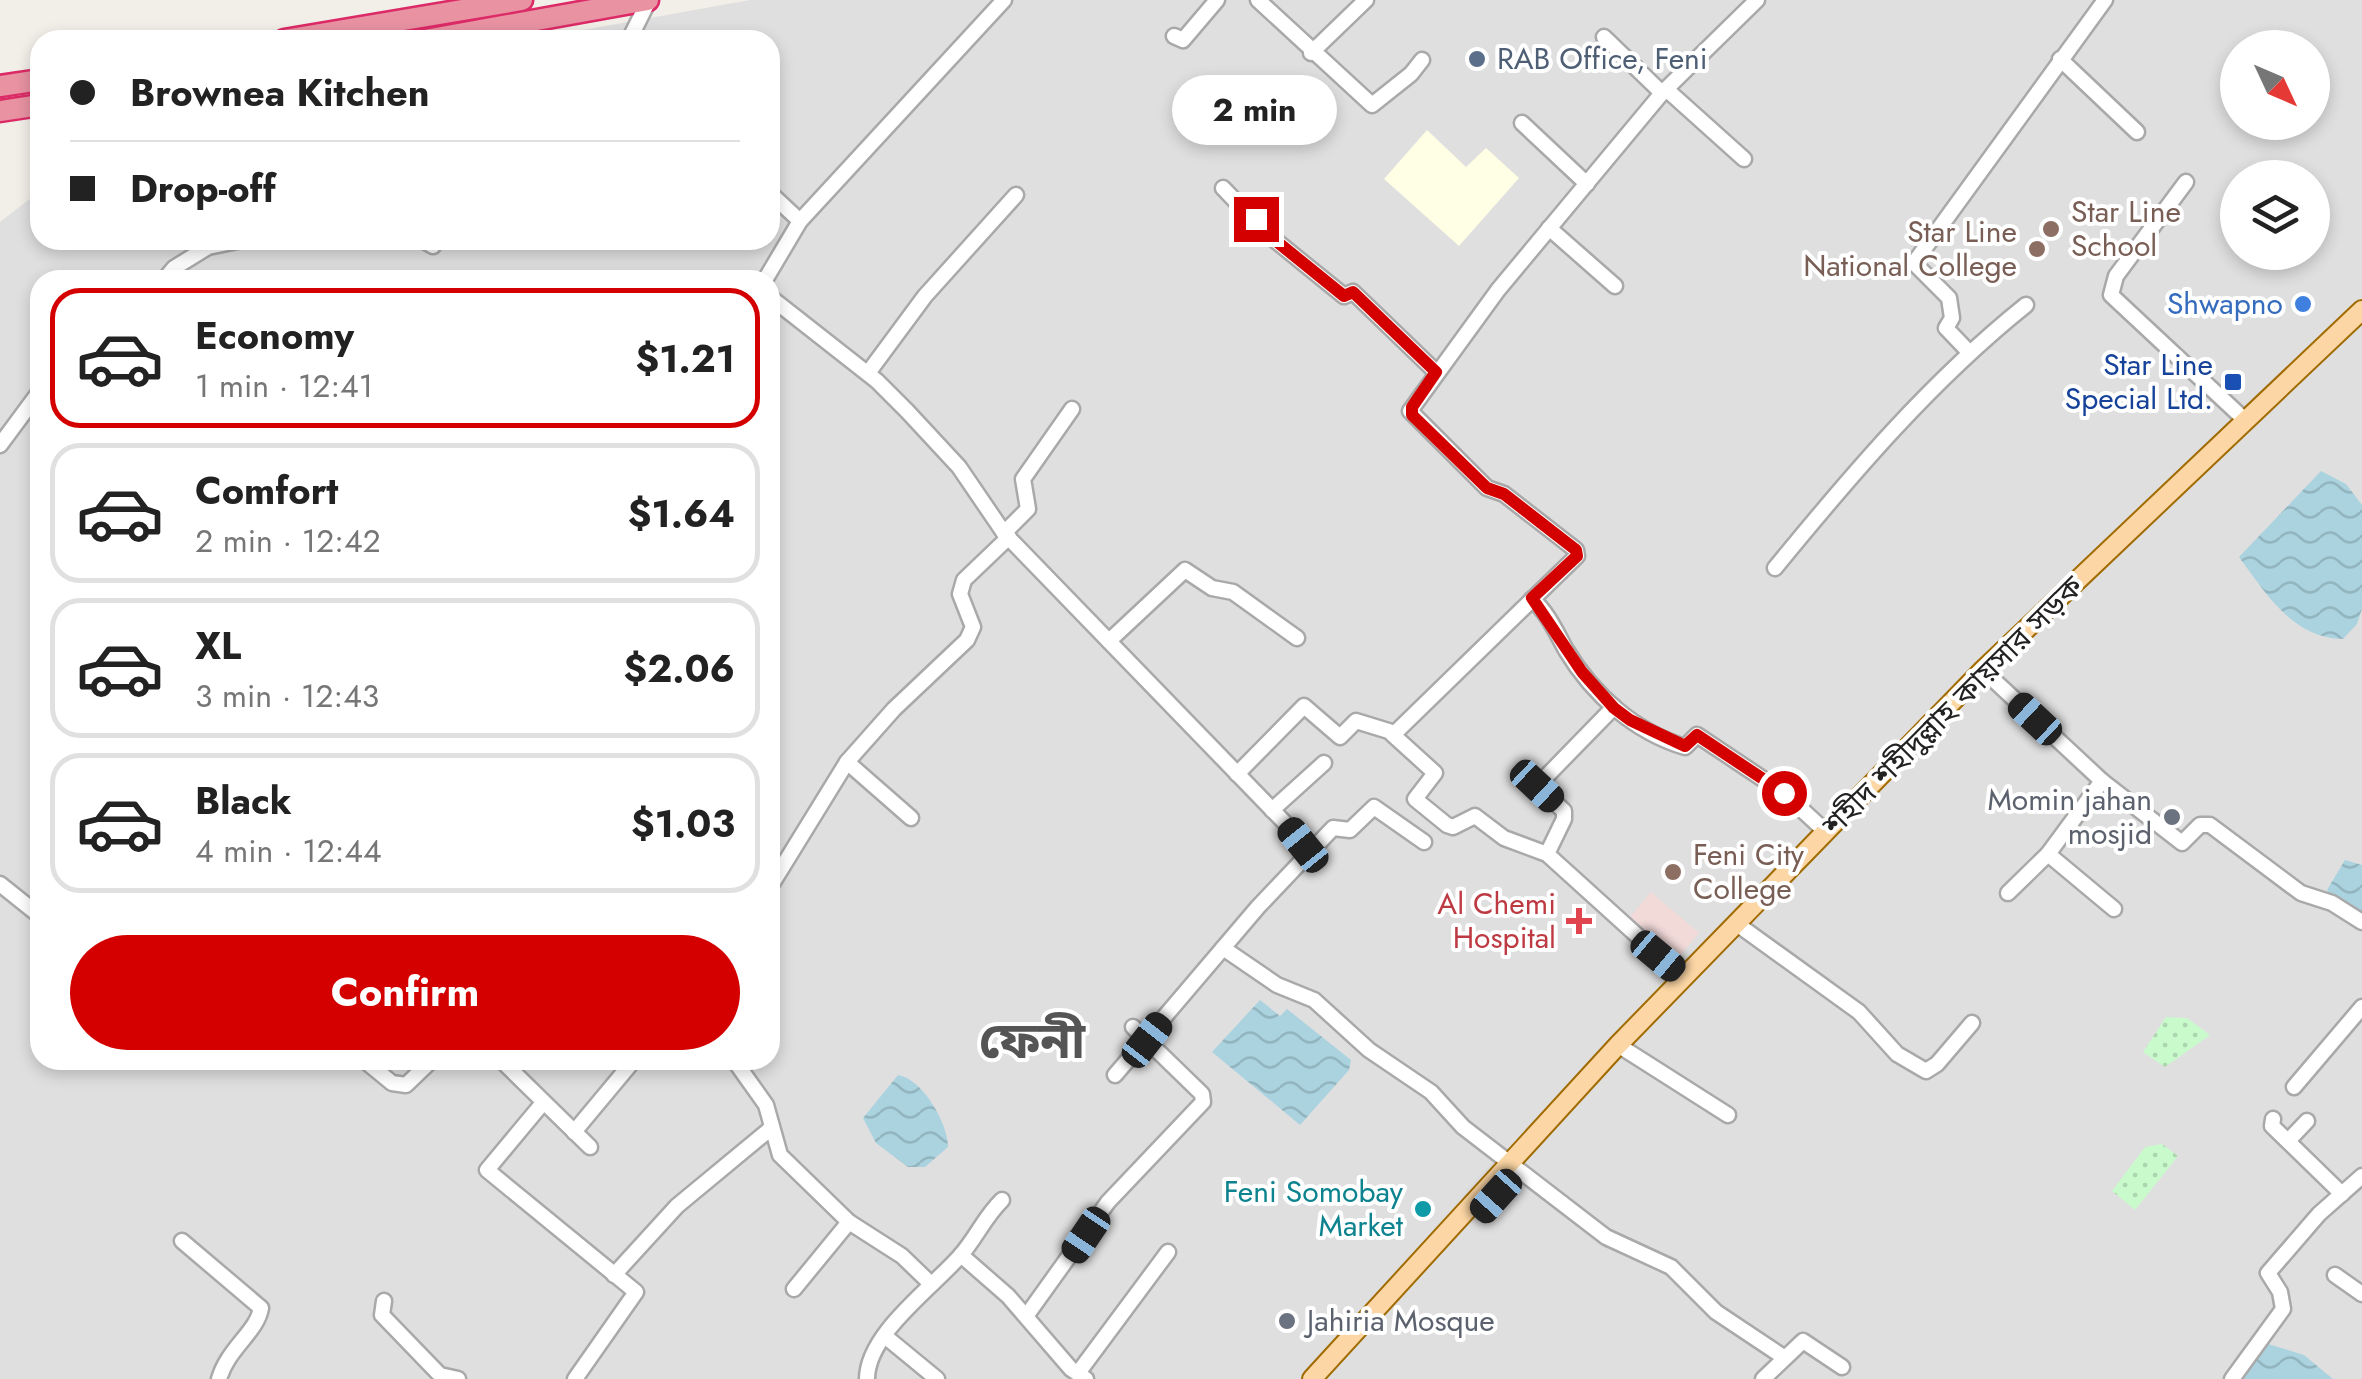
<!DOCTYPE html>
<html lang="en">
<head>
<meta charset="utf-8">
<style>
  body { margin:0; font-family:Jost,"Noto Sans Bengali",sans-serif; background:#f2f2f2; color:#222; height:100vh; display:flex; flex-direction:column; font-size:38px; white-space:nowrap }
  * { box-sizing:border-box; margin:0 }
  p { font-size:32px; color:#767676 }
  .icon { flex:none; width:55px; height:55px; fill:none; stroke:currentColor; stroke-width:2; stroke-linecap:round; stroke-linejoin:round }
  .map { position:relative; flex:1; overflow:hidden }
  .panel { position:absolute; left:30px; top:270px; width:750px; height:800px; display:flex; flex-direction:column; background:#fff; border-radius:30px; box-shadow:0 5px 15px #0003 }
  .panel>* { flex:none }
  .banner { position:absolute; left:30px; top:30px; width:750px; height:220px; border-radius:30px; box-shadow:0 5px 15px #0003; display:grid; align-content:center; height:220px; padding:0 40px; background:#fff }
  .needle { width:65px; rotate:134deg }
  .buttons { position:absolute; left:2220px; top:30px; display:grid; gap:20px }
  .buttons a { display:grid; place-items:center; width:110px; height:110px; border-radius:50%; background:#fff; box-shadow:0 5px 15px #0003; font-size:50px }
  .end { position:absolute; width:45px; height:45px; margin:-22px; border:12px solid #d40000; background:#fff; box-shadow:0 0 0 5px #fff }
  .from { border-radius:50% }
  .bubble { position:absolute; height:70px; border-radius:35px; background:#fff; box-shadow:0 5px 15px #0003; font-size:32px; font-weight:700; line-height:70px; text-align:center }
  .car { position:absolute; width:30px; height:60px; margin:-30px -15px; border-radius:12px; box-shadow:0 0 8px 2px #0007; background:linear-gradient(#222 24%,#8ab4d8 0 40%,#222 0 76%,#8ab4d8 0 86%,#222 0) }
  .banner b { display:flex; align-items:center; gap:35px; height:95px; font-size:38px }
  .banner b+b { border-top:2px solid #e0e0e0 }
  .banner i { width:25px; height:25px; background:#222 }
  ul { padding:18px 0 0; list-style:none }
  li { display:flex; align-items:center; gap:30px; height:140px; margin:0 20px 15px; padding:0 20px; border:5px solid #e0e0e0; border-radius:30px }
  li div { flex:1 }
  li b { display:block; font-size:38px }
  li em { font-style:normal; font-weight:700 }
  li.selected { border-color:#d40000 }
  li>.icon { width:90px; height:90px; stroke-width:1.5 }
  .button { display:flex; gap:20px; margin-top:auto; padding:20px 40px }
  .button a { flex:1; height:115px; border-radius:60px; background:#d40000; color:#fff; font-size:40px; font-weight:700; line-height:115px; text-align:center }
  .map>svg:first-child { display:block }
</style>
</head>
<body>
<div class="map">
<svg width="2362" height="1379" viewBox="0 0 2362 1379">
  <defs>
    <pattern id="park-dots" width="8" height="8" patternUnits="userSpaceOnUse" patternTransform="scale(2.5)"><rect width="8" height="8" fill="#c8facc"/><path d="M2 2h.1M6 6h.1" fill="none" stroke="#acd6af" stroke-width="1.8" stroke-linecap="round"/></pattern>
    <pattern id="water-waves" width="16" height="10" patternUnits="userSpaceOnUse" patternTransform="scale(2.5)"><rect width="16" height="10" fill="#aad3df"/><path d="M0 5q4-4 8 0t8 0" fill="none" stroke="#92b5bf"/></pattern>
  </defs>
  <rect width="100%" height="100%" fill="#f2efe9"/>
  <path fill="#e0dfdf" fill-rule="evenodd" d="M750,0H2362V1379H0V222L40,191V240H770V40H527ZM2238,48H2312V122H2238ZM2238,178H2312V252H2238ZM40,280H770V1060H40Z"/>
  <path fill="#f2dad9" d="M1651,892L1699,933L1674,963L1626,922Z"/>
  <path fill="#ffffe5" d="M1427,130L1466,167L1486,148L1519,178L1459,246L1384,179Z"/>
  <g fill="url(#park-dots)">
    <path d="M2166,1017L2187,1018L2210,1035L2165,1067L2143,1052Z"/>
    <path d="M2162,1144L2178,1156L2135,1210L2112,1191L2145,1147Z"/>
  </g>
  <g fill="url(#water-waves)">
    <path d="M2321,471L2346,484L2362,505V609L2357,624L2343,639C2293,638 2267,595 2239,557Z"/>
    <path d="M2345,860L2362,865V919L2334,901L2327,890Z"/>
    <path d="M1260,1000L1280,1016L1287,1009L1351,1060L1349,1070L1300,1125L1212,1052Z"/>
    <path d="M898,1075C923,1079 948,1124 948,1147L925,1167H908L876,1143L863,1118Z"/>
    <path d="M2268,1344L2304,1355L2333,1379H2238Z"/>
  </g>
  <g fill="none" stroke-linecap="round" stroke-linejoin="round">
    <defs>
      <g id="minor">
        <path d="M1258,0L1372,105L1411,74L1422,60"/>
        <path d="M1174,36L1183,40L1217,0"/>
        <path d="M1604,37L1662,93"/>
        <path d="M629,40L649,0"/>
        <path d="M1311,53L1366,0"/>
        <path d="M2060,59L2137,132"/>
        <path d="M1666,89L1744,159"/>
        <path d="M1522,123L1587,184"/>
        <path d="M2186,182L2116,276L2111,295L2246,421"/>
        <path d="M1223,188L1265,232L1344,296L1353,292L1436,372"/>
        <path d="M770,193L800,221"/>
        <path d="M1549,228L1615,286"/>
        <path d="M423,240L433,246"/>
        <path d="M164,280L174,268L208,247L242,240"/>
        <path d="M765,280L800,221L1004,0"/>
        <path d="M770,297L877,381L907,411L959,467L1004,533L1287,825L1306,853"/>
        <path d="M1968,351L1946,328L1952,318L1949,298L1914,263L2105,0"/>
        <path d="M868,373L925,296L1016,195"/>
        <path d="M0,445L40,391"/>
        <path d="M1004,533L1028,509L1023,479L1072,409"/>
        <path d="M1775,568C1852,474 1931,381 2026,305"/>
        <path d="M1532,599C1548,613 1556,632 1566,650C1593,695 1635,732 1685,747L1697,735L1784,793L1826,832"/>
        <path d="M1109,641L1185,570L1212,588L1233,592L1297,638"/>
        <path d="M1983,670L2102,781L2182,843L2200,825H2210L2301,893L2332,903L2362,922"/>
        <path d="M1614,707L1537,786L1564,811V819L1547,854L1684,978"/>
        <path d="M1392,734L1435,773L1415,799L1447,825L1453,827L1475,816L1504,838L1547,854"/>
        <path d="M847,762L911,818"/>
        <path d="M1237,774L1304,706L1340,737L1356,721L1395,733L1577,556L1576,550L1504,494L1487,488L1410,411L1498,290L1662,93L1757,0"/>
        <path d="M1272,810L1324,763"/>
        <path d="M2048,854L2114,909"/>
        <path d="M0,884L40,916"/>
        <path d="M770,887L847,762L894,709L967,640L973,627L960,594L964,580L1009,537"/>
        <path d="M2008,893L2048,854L2102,781"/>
        <path d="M1737,924L1859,1012L1897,1054L1926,1071L1937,1064L1972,1023"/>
        <path d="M1223,948L1277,985L1314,1000L1369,1050L1431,1092L1463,1127L1606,1237L1671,1267L1716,1312L1782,1356"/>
        <path d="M1618,1045L1728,1115"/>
        <path d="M364,1060L392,1083L406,1085L432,1060"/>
        <path d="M501,1060L590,1147"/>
        <path d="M734,1060L766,1105L780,1155L849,1222L902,1256L931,1284"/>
        <path d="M1115,1075L1258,907L1333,828L1350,830L1374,807L1424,842"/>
        <path d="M2294,1087L2362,1007"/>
        <path d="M542,1104L487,1170L636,1292L575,1379"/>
        <path d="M2273,1119L2272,1126L2342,1194"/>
        <path d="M574,1132L634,1060"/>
        <path d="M2288,1141L2307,1121"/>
        <path d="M182,1241L261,1308C257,1332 228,1348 219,1379"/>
        <path d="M961,1255L1008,1296L1071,1369L1086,1379"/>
        <path d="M614,1275L677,1206L770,1129"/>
        <path d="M2335,1275L2362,1294"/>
        <path d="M794,1289L849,1222"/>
        <path d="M384,1301L382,1315L440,1375L458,1379"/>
        <path d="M1027,1315L1108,1202L1203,1102L1202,1094L1133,1027"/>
        <path d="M886,1337L937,1379"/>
        <path d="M1078,1373L1168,1252"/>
        <path d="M867,1379C867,1334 932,1288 960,1256C977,1237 983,1219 1002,1200"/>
        <path d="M1763,1379L1803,1341L1842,1367"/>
        <path d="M2232,1379L2283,1309L2280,1292L2268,1273L2319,1214L2362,1176"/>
      </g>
      <path id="major" d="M1312,1379L1618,1045L1983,670L2362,310"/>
      <g id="highway">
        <path d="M284,40L522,0"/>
        <path d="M425,40L648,0"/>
        <path d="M0,86L40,80"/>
        <path d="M0,111L40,105"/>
      </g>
    </defs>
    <use href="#minor" stroke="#a9a9a9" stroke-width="19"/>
    <use href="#major" stroke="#a06b00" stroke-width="22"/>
    <use href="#highway" stroke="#dc2a67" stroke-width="25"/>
    <use href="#minor" stroke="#fff" stroke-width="14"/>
    <use href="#major" stroke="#fcd6a4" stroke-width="18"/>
    <use href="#highway" stroke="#e892a2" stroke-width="20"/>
  </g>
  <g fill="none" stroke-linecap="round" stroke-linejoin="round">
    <path stroke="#d40000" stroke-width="12" d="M1256,219L1265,232L1344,296L1353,292L1436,372L1412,407V415L1487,488L1504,494L1576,550L1577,556L1532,598L1582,672L1614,708L1630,720L1685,746L1697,735L1784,793"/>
  </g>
  <circle fill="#5c6f8a" stroke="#fff" stroke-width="4" cx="1477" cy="59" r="10"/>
  <g fill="#8d6e63" stroke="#fff" stroke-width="4">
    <circle cx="2051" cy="229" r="10"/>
    <circle cx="2037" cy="249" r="10"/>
    <circle cx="1673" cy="872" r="10"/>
  </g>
  <circle fill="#3f7fe0" stroke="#fff" stroke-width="4" cx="2303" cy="304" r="10"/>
  <rect fill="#1a4fb4" stroke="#fff" stroke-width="4" x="2223" y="372" width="20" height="20" rx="5"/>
  <g fill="#6b7280" stroke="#fff" stroke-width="4">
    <circle cx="2172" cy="817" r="10"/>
    <circle cx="1287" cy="1321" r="10"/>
  </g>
  <path fill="#e0444e" stroke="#fff" stroke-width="4" d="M1574 906h10v10h10v10h-10v10h-10v-10h-10v-10h10z"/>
  <circle fill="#0f9aa8" stroke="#fff" stroke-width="4" cx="1423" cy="1209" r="10"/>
  <g text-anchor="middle" stroke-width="8" stroke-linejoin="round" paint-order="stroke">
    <g font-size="30" fill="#4e5e75" stroke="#fff" text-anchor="start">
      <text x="1497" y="69">RAB Office, Feni</text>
    </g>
    <g font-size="30" fill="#785e54" stroke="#fff" text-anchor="start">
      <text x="2071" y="222">Star Line<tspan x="2071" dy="34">School</tspan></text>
      <text x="2017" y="242" text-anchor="end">Star Line<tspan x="2017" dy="34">National College</tspan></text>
      <text x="1693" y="865">Feni City<tspan x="1693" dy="34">College</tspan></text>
    </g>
    <g font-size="30" fill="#366cbe" stroke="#fff" text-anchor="end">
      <text x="2283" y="314">Shwapno</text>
    </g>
    <g font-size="30" fill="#164399" stroke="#fff" text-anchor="end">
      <text x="2213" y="375">Star Line<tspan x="2213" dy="34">Special Ltd.</tspan></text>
    </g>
    <g font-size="30" fill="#222" stroke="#fff">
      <text transform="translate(1953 706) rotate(-45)" y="10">শহীদ শহীদুল্লাহ কায়সার সড়ক</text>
    </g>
    <g font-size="30" fill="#5b616d" stroke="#fff" text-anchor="end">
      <text x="2152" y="810">Momin jahan<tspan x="2152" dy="34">mosjid</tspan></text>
      <text x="1307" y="1331" text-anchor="start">Jahiria Mosque</text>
    </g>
    <g font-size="30" fill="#be3a42" stroke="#fff" text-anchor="end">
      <text x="1556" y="914">Al Chemi<tspan x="1556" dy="34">Hospital</tspan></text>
    </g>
    <g font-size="30" fill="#0d838f" stroke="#fff" text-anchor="end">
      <text x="1403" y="1202">Feni Somobay<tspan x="1403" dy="34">Market</tspan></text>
    </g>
    <g font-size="50" font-weight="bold" fill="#555" stroke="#fff">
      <text x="1032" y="1058">ফেনী</text>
    </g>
  </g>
</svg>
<div class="buttons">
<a><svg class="needle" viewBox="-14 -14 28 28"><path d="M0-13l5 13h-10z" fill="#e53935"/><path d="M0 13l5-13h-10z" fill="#767676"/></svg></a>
<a><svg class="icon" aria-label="layers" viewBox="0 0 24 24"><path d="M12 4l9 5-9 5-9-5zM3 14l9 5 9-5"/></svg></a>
</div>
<i class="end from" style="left:1784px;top:793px"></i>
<i class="end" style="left:1256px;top:219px"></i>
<div class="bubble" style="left:1172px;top:75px;width:165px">2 min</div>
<i class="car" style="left:2035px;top:719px;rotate:313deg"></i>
<i class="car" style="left:1537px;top:786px;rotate:133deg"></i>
<i class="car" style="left:1303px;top:845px;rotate:321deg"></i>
<i class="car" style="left:1658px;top:956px;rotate:130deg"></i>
<i class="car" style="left:1147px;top:1040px;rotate:38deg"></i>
<i class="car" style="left:1496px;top:1196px;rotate:222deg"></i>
<i class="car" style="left:1086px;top:1235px;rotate:214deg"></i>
<div class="banner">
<b><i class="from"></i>Brownea Kitchen</b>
<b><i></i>Drop-off</b>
</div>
<section class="panel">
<ul>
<li class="selected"><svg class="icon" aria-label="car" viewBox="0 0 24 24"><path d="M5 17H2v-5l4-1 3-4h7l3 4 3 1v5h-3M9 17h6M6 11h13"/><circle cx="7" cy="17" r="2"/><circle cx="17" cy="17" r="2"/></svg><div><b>Economy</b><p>1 min · 12:41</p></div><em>$1.21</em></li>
<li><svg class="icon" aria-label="car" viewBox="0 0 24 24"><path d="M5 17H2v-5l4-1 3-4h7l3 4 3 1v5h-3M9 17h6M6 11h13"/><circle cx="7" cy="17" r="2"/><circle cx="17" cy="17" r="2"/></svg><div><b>Comfort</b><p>2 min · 12:42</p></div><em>$1.64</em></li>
<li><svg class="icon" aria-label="car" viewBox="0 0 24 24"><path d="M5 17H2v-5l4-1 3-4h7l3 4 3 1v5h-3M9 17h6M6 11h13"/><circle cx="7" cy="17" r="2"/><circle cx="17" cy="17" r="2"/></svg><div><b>XL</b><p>3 min · 12:43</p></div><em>$2.06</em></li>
<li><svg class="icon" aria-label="car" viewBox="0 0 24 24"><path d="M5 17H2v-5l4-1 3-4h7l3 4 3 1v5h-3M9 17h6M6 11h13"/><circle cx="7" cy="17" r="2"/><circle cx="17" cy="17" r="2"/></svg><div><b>Black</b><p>4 min · 12:44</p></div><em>$1.03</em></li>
</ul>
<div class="button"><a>Confirm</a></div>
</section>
</div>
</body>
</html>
